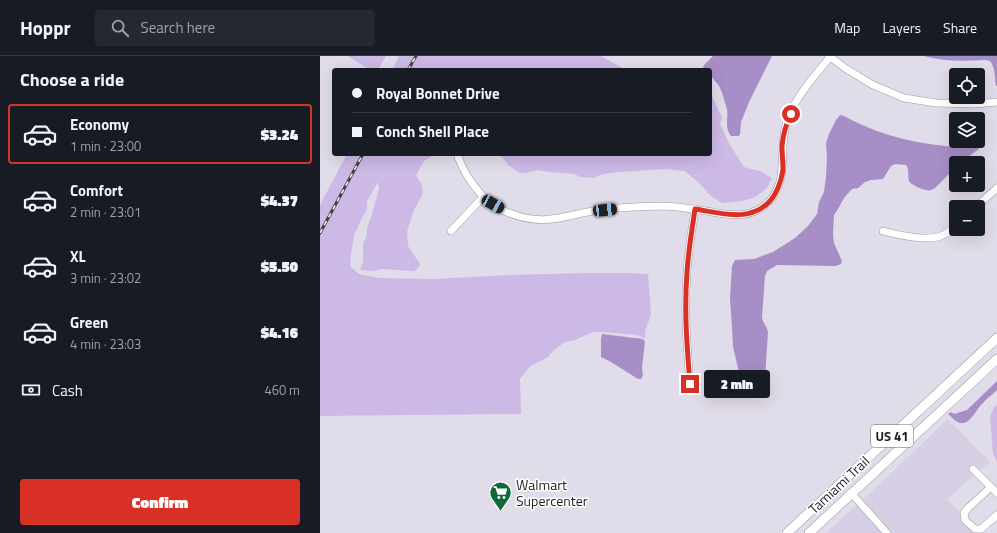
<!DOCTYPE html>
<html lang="en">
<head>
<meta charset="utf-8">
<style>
  body { margin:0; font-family:"Titillium Web",sans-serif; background:#242831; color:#f1f3f6; height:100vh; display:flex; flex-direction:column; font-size:15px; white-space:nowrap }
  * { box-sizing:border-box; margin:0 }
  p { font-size:13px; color:#9ea1a6 }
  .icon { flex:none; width:22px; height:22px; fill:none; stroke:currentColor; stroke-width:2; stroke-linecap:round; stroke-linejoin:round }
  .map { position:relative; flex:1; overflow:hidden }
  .panel { display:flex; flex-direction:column; background:#171b24; width:320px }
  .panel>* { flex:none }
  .banner { position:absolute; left:12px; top:12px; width:380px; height:88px; border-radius:4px; box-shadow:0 4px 16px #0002; display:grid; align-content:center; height:88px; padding:0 20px; background:#171b24 }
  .buttons { position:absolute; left:629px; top:12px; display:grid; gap:8px }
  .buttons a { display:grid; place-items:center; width:36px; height:36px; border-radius:4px; background:#171b24; box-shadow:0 4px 16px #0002; font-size:20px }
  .end { position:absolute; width:18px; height:18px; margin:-9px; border:5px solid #d93025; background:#fff; box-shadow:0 0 0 2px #fff }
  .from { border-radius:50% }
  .bubble { position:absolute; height:28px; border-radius:4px; background:#171b24; box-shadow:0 4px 16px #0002; font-size:13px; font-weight:800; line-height:28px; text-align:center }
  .car { position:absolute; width:12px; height:24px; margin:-12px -6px; border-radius:5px; box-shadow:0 0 3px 1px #0007; background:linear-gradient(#222 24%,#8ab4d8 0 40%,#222 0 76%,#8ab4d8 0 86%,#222 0) }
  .banner b { display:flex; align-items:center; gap:14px; height:38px; font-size:15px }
  .banner b+b { border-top:1px solid #363941 }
  .banner i { width:10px; height:10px; background:#f1f3f6 }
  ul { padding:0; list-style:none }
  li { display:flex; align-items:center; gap:12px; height:60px; margin:0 8px 6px; padding:0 12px; border:2px solid transparent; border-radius:4px }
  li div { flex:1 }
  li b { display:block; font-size:15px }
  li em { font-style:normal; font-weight:800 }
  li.on { border-color:#d93025 }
  li>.icon { width:36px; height:36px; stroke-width:1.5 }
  h2 { padding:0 20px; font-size:18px; line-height:48px }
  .pay { display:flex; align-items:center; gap:10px; height:44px; padding:0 20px; font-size:15px }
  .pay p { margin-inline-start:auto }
  .cta { display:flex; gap:8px; margin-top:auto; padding:8px 20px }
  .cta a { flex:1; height:46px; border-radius:4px; background:#d93025; color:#fff; font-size:16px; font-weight:800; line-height:46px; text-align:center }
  header { display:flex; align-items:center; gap:24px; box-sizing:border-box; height:56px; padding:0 20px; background:#171b24; border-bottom:1px solid #363941 }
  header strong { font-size:19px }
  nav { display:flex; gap:22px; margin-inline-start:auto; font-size:14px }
  .search { width:280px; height:36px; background:#242831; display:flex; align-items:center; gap:10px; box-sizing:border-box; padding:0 14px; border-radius:4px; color:#9ea1a6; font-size:15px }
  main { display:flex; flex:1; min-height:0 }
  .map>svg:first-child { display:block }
</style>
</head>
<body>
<header>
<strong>Hoppr</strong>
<div class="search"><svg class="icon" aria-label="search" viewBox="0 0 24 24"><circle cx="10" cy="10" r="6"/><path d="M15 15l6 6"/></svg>Search here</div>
<nav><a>Map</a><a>Layers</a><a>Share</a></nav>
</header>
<main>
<section class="panel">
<h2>Choose a ride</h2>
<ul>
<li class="on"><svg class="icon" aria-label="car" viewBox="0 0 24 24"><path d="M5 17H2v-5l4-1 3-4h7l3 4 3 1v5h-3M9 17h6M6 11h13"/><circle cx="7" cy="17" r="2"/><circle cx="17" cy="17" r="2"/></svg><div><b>Economy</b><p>1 min · 23:00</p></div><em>$3.24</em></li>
<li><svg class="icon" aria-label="car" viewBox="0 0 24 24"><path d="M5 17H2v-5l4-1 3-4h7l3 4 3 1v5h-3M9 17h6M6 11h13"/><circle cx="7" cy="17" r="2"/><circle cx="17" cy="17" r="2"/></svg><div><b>Comfort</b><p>2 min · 23:01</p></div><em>$4.37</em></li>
<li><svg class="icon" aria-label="car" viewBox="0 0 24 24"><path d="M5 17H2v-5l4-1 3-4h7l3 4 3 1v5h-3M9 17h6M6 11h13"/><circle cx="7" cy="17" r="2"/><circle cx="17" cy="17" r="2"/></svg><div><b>XL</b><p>3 min · 23:02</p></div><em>$5.50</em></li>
<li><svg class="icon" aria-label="car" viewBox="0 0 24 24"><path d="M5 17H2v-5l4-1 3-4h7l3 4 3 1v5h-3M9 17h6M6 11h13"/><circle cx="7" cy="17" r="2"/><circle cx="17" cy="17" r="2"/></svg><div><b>Green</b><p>4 min · 23:03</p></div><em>$4.16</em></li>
</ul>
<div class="pay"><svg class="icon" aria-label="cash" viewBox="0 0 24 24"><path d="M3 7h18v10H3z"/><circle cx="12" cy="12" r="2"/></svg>Cash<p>460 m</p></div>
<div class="cta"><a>Confirm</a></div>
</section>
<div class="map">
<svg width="677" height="477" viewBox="0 0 677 477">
  <rect width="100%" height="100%" fill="#e1dce9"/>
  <g fill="#d7cfe3">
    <path d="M628,363L670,406L658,416L653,410L649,414L654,419L627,443L659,477H571L542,445Z"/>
    <path d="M538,448L564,477H506Z"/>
  </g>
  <g fill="#ccb9e6">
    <path d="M28,0H66L58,14H50Z"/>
    <path d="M79,0H281L306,14H72Z"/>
    <path d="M390,35L402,62L400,68L410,89L424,111L442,116L452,122L447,132L435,141L423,145L402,147L391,140L378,126L365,115L346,113L299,116L284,118L273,122L261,121L254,118L229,116L218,114L206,117H200L188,109L180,98H390Z"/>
    <path d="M27,98H115L104,105L96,119L102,129L103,136L101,141L93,156L87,176L88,190L100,208L99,211L94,215L61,213L55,215L40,214L43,206V188L47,179V172L53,155L59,132L58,126L47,145V153L41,164L34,180L31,198L30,210L39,218L58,222L113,223L189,219L270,217H306L328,218L331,259L325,275V283C323,280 319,281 317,279L282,276H275L268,278L255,284L245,286L234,294L227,302L210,310L200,323L201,358L0,360V149Z"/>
    <path d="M677,349V406L673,397L670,360L674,352Z"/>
  </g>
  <g fill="#a78ec6">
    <path d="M393,0H452L430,44L421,66L420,79L418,80H411C403,70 410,62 406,50C404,44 403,38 400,32C397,25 390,23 390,14H385L383,12L384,9Z"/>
    <path d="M604,0H677V30H676C674,20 676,13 670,5L665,4C645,5 624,6 604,0Z"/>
    <path d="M520,59L524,60C554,76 583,85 617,89C631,91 643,92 657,90L659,93L653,97L641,107H636V111L615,132C612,134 609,135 606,134C601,133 591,129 589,125C587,119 590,114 586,109L575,108L571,110L563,123L551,124L545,126L538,132L532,133L524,142L518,153L514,159L513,178L514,187L522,205L521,208L516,210H511L457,209L447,215L445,220L442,261C443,268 447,270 448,276L444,336L443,339L440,340L425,341L413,291L412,272L410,242L412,210L415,204L434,203L453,196L475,182L488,170L497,158L499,146L504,136L506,121L507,101L506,87L509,78L516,64Z"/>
    <path d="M282,278L323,283L325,286L322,312L323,319L321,323H318L291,306L281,301V283Z"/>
    <path d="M677,325V334C672,339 667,342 663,347C657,352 650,369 641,367C635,366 633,362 628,358L631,356L634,358L647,354Z"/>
  </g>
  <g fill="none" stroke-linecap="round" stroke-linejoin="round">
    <defs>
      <g id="minor">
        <path d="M509,0L525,12L553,29L584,42L616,47L655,48L677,46"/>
        <path d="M138,101C148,126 164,147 189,157C222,170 241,161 272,155C295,151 318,151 341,150C352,150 364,152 374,153C398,156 423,166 444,150C471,129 458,97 466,69C474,42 493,22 510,1"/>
        <path d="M656,151L677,132"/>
        <path d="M131,175L163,141"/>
        <path d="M563,175C577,179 609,186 623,179C628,177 632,173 636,170"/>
        <path d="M370,328C367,291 364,254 367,217C368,196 372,174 375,153"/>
        <path d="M653,413L677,437"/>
        <path d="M671,431L648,452L644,457L645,464L655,473H661L677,459"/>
        <path d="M532,438L567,477"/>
      </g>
      <g id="major">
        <path d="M467,477L677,282"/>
        <path d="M489,477L677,303"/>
      </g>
    </defs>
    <use href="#minor" stroke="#9e99a5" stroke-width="8"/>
    <use href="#major" stroke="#9e99a5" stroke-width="10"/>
    <use href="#minor" stroke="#fff" stroke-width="7"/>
    <use href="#major" stroke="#fff" stroke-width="9"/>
    <defs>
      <g id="rail">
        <path d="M88,14L96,0"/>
        <path d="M0,177L43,98"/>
      </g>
    </defs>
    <use href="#rail" stroke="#444248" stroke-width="3"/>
    <use href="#rail" stroke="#fff" stroke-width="1.5" stroke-dasharray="4.5" stroke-linecap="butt"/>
  </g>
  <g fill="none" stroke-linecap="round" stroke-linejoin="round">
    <path stroke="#d93025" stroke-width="5" d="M370,328C367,291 364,254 367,217C368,196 372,174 375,153C401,157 430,167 450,145C458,136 461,126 463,114C463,106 462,98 462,90C463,79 466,68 471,58"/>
  </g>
  <defs>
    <symbol id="supermarket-pin" viewBox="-11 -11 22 30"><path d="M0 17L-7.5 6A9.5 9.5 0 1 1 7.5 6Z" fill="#10683b" stroke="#fff"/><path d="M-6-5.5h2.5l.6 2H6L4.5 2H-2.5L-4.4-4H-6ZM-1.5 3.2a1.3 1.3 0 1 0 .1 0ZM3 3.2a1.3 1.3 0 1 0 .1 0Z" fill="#fff"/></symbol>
  </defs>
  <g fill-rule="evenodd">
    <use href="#supermarket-pin" x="168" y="424" width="25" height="34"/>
  </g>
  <g text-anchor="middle" stroke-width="3" stroke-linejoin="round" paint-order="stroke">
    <rect fill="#fff" stroke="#626164" stroke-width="1" x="551" y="369" width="42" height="22" rx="3"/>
    <g font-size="13" font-weight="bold" fill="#1f1d22">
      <text x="572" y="385">US 41</text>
    </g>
    <g font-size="14" fill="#1f1d22" stroke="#fff" text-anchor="start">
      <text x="196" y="434">Walmart<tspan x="196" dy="16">Supercenter</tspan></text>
    </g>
    <g font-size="14" fill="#1f1d22" stroke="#fff">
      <text transform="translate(519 429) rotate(-43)" y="5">Tamiami Trail</text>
    </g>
  </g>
</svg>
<div class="buttons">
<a><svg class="icon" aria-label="locate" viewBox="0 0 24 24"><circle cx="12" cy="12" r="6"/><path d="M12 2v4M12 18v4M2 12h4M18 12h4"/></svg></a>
<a><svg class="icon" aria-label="layers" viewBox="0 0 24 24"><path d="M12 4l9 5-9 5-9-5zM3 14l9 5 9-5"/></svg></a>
<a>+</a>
<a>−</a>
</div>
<i class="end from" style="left:471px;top:58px"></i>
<i class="end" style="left:370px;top:328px"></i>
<div class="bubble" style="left:384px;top:314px;width:66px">2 min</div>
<i class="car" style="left:173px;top:148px;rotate:119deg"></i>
<i class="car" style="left:285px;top:154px;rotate:84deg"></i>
<div class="banner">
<b><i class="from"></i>Royal Bonnet Drive</b>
<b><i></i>Conch Shell Place</b>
</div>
</div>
</main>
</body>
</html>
